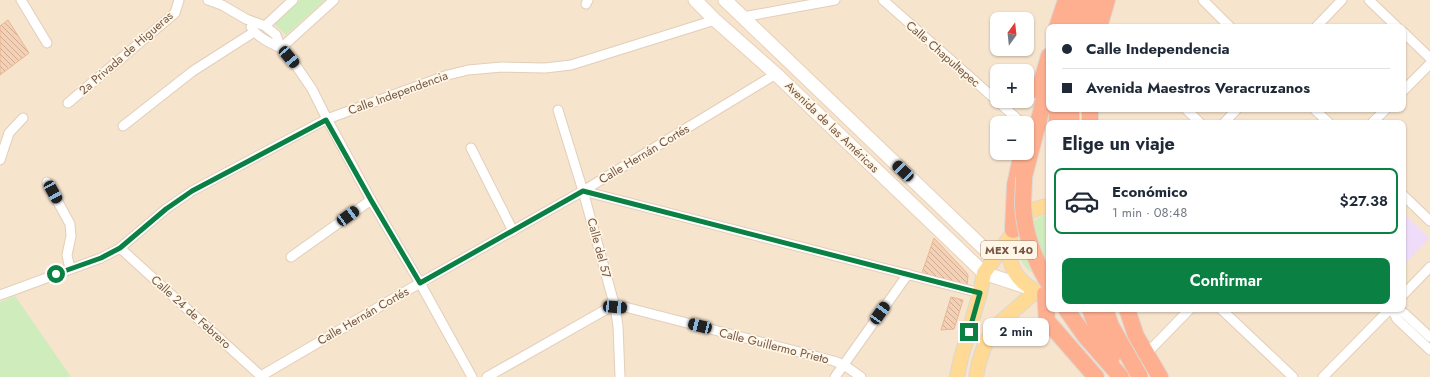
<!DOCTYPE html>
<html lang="es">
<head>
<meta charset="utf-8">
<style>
  body { margin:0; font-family:Jost,sans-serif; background:#f6f6f7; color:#1f2937; height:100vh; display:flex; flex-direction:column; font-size:15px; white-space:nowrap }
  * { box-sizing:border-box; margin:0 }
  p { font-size:13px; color:#747a83 }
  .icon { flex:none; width:22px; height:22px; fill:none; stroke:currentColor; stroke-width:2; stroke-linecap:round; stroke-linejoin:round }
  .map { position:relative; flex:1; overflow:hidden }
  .side { position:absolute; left:1046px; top:120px; width:360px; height:192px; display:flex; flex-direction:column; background:#fff; border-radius:8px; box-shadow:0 1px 3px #0004 }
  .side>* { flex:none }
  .banner { position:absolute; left:1046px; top:24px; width:360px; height:88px; border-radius:8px; box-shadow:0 1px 3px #0004; display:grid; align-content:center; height:88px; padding:0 16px; background:#fff }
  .needle { width:26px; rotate:15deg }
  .buttons { position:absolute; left:990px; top:12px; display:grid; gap:8px }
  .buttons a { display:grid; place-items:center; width:44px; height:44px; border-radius:8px; background:#fff; box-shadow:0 1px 3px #0004; font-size:20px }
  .end { position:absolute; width:18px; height:18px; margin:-9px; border:5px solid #0b8043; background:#fff; box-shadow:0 0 0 2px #fff }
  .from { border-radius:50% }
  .bubble { position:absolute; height:28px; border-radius:8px; background:#fff; box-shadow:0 1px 3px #0004; font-size:13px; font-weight:600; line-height:28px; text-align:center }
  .car { position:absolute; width:12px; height:24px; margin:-12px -6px; border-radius:5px; box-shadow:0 0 3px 1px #0007; background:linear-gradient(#222 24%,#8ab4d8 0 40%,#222 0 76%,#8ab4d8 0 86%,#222 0) }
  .banner b { display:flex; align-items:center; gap:14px; height:38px; font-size:15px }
  .banner b+b { border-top:1px solid #e0e1e3 }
  .banner i { width:10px; height:10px; background:#1f2937 }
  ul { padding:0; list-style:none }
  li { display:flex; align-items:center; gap:12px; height:66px; margin:0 8px 6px; padding:0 8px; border:2px solid #e0e1e3; border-radius:8px }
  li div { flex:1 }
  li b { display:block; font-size:15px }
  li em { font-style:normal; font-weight:600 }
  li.selected { border-color:#0b8043 }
  li>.icon { width:36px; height:36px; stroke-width:1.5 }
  h2 { padding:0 16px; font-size:18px; line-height:48px }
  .button { display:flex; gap:8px; margin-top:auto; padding:8px 16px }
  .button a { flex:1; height:46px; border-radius:8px; background:#0b8043; color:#fff; font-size:16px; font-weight:600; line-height:46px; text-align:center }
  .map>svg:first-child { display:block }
</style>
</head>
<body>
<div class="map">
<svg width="1430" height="377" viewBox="0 0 1430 377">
  <defs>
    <pattern id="building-back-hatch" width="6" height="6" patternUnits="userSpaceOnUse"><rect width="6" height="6" fill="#f5d0b4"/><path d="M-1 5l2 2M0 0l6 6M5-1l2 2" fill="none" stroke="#cbac94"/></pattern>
  </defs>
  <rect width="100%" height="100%" fill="#fef2df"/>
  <path fill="#f6e4cd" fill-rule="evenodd" d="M0,0H1430V377H0ZM997,19H1027V49H997ZM1049,27H1403V109H1049ZM997,71H1027V101H997ZM997,123H1027V153H997ZM1049,123H1403V309H1049Z"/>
  <path fill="#efdcfa" d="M1403,213L1429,238L1403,266Z"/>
  <g fill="#cfecbd">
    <path d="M300,0H325L286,35L274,24Z"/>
    <path d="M1045,215H1049V280C1010,271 1007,229 1045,215Z"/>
    <path d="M15,296L71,377H0V302Z"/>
  </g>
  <g fill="url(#building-back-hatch)" stroke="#e9b693">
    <path d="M8,20L29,53L0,75V26Z"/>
    <path d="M934,238L966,272L968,275L967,285L922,273Z"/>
    <path d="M951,297L963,300L954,329L941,330Z"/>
  </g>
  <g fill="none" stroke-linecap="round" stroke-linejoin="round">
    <defs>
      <g id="street">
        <path d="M21,0L47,43"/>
        <path d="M208,0L222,5L246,19L265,26L276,35L281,48L297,67L312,89L327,119L371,200L420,283L472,377"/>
        <path d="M883,0L1022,123"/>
        <path d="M1203,0L1230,27"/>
        <path d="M1369,0L1397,27"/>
        <path d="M586,4L588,0"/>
        <path d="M743,17L835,0"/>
        <path d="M265,26L293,0"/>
        <path d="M251,27C257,37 270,43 281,48"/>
        <path d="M1316,27L1342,0"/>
        <path d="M1403,32L1430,58"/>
        <path d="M281,48L334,0"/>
        <path d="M1403,91L1430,64"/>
        <path d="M68,103L175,13L179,0"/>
        <path d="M1186,109L1200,123"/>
        <path d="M1314,109L1329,123"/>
        <path d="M558,110L583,191L615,307L618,326L620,377"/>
        <path d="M1224,123L1237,109"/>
        <path d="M1372,123L1386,109"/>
        <path d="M123,126L193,71L254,32"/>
        <path d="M471,148L513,231"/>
        <path d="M0,160L9,133L23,118"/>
        <path d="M47,182L70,224L71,236L67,255L70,269"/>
        <path d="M583,191L980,293"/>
        <path d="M1403,195L1430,221"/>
        <path d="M120,248L262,377"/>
        <path d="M291,257L371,200"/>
        <path d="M0,295L101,258L120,248L166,209L192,191L327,119L448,75L468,70L502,67L545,68L571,65L715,20"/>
        <path d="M1403,295L1430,267"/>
        <path d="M1221,309L1293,377"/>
        <path d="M1392,309L1397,319L1430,350"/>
        <path d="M1395,309L1404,313L1430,337"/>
        <path d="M1146,354L1190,309"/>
        <path d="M261,376L420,283L583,191L776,74"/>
        <path d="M487,377L605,310L615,307H625L834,361L844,365L861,377"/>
        <path d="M835,377L908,274"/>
        <path d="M1323,377L1390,309"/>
      </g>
      <g id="secondary">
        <path d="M695,0L715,20L776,74L984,273L1029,288"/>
        <path d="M725,0L994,258"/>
      </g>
      <g id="primary">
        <path d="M1049,206C1010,209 995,257 1024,283C1031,289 1039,294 1049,294"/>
        <path d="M957,377L961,358L980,293L984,273L1010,237"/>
        <path d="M976,377L979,362L986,342L994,328L1036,291"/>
      </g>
      <g id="highway">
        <path d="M1057,27L1066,0"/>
        <path d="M1070,27L1078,0"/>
        <path d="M1085,27L1092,0"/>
        <path d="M1099,27L1107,0"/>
        <path d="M1039,91L1049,56"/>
        <path d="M1057,109V123"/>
        <path d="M1071,109V123"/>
        <path d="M1090,109V123"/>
        <path d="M1024,177L1049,81"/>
        <path d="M1013,230L1015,185L1020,162"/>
        <path d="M1045,294L1047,321L1096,377"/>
        <path d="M1127,309L1136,336L1160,377"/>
      </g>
    </defs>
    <use href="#street" stroke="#e2ceba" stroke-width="11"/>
    <use href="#secondary" stroke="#ead1ba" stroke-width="15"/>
    <use href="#primary" stroke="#ded7d2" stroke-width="16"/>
    <use href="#highway" stroke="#ded7d2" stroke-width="18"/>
    <use href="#street" stroke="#fff" stroke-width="9"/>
    <use href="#secondary" stroke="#fff" stroke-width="13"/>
    <use href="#primary" stroke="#ffda94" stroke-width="14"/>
    <use href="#highway" stroke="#fdaf90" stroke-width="16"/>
    <defs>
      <g id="highway-bridge">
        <path d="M1024,177C1024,187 1023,196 1023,205C1024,232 1035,262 1049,284"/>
        <path d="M1066,309L1085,336L1121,377"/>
        <path d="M1090,309L1098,331L1112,357"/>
        <path d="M1105,309L1111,326L1140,377"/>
      </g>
    </defs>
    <use href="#highway-bridge" stroke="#ded7d2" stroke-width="18" stroke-linecap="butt"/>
    <use href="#highway-bridge" stroke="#fdaf90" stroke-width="16"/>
  </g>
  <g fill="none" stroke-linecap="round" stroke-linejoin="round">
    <path stroke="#0b8043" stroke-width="5" d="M56,274L101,258L120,248L166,209L192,191L326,120L371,200L420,283L583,191L980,293L969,332"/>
  </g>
  <g text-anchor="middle" stroke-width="3.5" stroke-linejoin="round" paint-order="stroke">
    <rect fill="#fff6e6" stroke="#9e8775" stroke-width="1" x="981" y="241" width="56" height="18" rx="3"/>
    <g font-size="11" font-weight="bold" fill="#755745">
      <text x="1009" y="254">MEX 140</text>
    </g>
    <g font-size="12" fill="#755745" stroke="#fff6e6">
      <text transform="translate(126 53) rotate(-41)" y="4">2a Privada de Higueras</text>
      <text transform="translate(943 54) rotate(41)" y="4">Calle Chapultepec</text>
      <text transform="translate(398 93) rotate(-20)" y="4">Calle Independencia</text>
      <text transform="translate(832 127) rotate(44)" y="4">Avenida de las Américas</text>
      <text transform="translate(644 154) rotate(-31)" y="4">Calle Hernán Cortés</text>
      <text transform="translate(599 248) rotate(75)" y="4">Calle del 57</text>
      <text transform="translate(191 312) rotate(42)" y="4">Calle 24 de Febrero</text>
      <text transform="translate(363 316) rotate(-30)" y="4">Calle Hernán Cortés</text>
      <text transform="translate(774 346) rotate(14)" y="4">Calle Guillermo Prieto</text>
    </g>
  </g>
</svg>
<div class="buttons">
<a><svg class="needle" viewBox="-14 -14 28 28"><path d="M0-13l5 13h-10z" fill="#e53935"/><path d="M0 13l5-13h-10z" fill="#747a83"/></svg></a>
<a>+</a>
<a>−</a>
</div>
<i class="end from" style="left:56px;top:274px"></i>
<i class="end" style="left:969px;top:332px"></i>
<div class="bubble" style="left:983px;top:318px;width:66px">2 min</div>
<i class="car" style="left:289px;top:57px;rotate:140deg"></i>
<i class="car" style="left:903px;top:171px;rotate:314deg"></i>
<i class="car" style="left:53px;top:192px;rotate:151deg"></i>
<i class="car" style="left:348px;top:216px;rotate:54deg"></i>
<i class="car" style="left:615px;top:307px;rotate:94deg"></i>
<i class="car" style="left:880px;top:313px;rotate:35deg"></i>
<i class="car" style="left:700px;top:326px;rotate:284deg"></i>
<div class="banner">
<b><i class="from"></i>Calle Independencia</b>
<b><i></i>Avenida Maestros Veracruzanos</b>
</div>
<section class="side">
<h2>Elige un viaje</h2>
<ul>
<li class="selected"><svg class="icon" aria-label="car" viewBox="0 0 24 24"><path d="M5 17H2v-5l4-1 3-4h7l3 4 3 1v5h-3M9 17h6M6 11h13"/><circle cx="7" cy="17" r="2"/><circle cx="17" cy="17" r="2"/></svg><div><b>Económico</b><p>1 min · 08:48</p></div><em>$27.38</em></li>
</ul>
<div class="button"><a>Confirmar</a></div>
</section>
</div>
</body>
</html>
